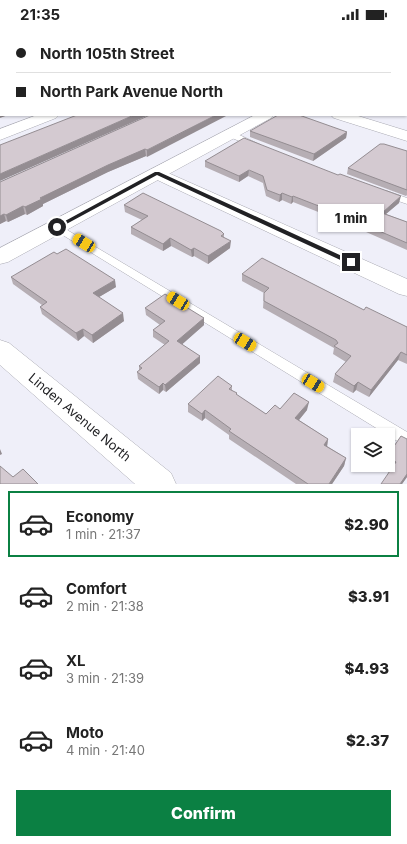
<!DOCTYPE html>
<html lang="en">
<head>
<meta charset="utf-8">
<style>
  body { margin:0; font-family:Inter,sans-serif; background:#f6f6f6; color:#222; height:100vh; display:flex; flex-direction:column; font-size:15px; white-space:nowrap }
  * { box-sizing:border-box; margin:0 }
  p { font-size:13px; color:#767676 }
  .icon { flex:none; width:22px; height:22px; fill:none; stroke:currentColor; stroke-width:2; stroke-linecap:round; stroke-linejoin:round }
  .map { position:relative; height:456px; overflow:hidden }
  .sheet { display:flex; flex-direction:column; background:#fff; flex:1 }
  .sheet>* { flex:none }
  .hud { position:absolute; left:0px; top:0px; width:407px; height:88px; box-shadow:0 1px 3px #0004; display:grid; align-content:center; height:88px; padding:0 16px; background:#fff }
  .controls { position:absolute; left:351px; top:400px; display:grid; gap:8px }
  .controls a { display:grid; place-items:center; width:44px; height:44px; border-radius:0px; background:#fff; box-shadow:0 1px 3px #0004; font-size:20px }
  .end { position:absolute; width:18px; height:18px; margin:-9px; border:5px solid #212124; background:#fff; box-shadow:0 0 0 2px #fff }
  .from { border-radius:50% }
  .bubble { position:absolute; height:28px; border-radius:0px; background:#fff; box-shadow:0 1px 3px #0004; font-size:13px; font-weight:800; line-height:28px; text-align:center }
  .car { position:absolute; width:12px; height:24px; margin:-12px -6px; border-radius:5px; box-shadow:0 0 3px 1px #0007; background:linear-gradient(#f5c518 24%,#345 0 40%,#f5c518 0 76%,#345 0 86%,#f5c518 0) }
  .hud b { display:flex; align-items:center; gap:14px; height:38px; font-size:15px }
  .hud b+b { border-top:1px solid #e0e0e0 }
  .hud i { width:10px; height:10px; background:#222 }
  ul { padding:7px 0 0; list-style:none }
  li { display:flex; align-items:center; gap:12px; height:66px; margin:0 8px 6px; padding:0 8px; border:2px solid transparent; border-radius:0px }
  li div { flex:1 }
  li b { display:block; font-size:15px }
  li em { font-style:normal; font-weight:800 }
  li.current { border-color:#0b8043 }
  li>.icon { width:36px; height:36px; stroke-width:1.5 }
  .primary-button { display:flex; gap:8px; margin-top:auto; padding:8px 16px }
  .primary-button a { flex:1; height:46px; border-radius:0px; background:#0b8043; color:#fff; font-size:16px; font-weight:800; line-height:46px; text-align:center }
  .status { display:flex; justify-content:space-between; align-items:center; height:28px; padding:0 20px; background:#fff; direction:ltr }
  .status svg { height:11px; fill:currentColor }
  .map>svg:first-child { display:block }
</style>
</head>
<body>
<div class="status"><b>21:35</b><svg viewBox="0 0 49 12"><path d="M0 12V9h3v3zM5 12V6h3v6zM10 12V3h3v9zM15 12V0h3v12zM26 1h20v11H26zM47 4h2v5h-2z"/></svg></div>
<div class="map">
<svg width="407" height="456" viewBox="0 0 407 456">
  <rect width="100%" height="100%" fill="#efeff9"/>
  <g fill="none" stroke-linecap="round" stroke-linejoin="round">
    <defs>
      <g id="lane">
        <rect x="406" y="61" width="1" height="4"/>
        <path d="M227,104H233L261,117L260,119H254L227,108Z"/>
        <path d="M387,163L407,170V176L384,168L382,166L384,164Z"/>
        <path d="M57,196L407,404V419L53,201L52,199Z"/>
      </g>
      <g id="street">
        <path d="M37,87H59L56,90L0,112V101Z"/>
        <path d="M331,87H355L407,103V113L334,90Z"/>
        <path d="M157,140L407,251V268L399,266L151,149L148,145L151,141Z"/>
        <path d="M0,312L9,315L171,445L176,456H135L0,337Z"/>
      </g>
      <path id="primary" d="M255,87H274L271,90L8,234L0,236V220Z"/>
    </defs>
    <use href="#lane" stroke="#aaaab3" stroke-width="1"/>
    <use href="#street" stroke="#aaaab3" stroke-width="1"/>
    <use href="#primary" stroke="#aaaab3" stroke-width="1"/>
    <use href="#lane" fill="#fff" fill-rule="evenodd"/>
    <use href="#street" fill="#fff" fill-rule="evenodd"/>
    <use href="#primary" fill="#fff" fill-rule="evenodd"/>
  </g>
  <g fill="#b6aeb4">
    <path d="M150,87L147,129L146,128L108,144L43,176V178L27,187L25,186L8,194L6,193L0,196V154Z"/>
    <path d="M250,103L347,104L346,110L313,133L250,109Z"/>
    <path d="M407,123V167L406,168L347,146L348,140Z"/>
    <path d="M205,133L399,175L386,186L407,194V222L341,193L293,174L291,176L282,172L279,174L266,168L263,155L248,148L239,154L205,139Z"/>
    <path d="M124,177L224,206V210L230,220L208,236L194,228L192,229L171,218L163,223L131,206V199L142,192L125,184Z"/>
    <path d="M242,246L364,282L407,299V336L398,332L369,369L356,362L353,365L333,354L335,346L346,334L333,326L334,320L263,280L264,265L242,253Z"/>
    <path d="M11,249L116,259L99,269L124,293L93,315L84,308L78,313L42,286L40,279L42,277L13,256Z"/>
    <path d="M145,280L204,290V297L182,316L200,335L166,364L163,362L159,366L138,351L137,344L139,343V338L165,317L153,309V302L160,297L146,287Z"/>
    <path d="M232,358V362L237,367L266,386L280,381L307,382L299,392L328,411L327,418L346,430L344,438L332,456H296L229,411V407L205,390L202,393L188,384V376Z"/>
    <path d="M407,411V449L402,456L391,441L387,438V437H388V427Z"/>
  </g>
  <g fill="#948d92">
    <path d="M0,83H1V87H8L0,90Z"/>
    <path d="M134,87H149L0,153V146Z"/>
    <path d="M216,87H228L147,129V122Z"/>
    <path d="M347,104L346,110L313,133L314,126Z"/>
    <path d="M145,121L146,128L108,144L43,176V178L27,187L25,179L40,170L108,137Z"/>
    <path d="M249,142L248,148L239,154V148Z"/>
    <path d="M282,165V172L279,174L280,167Z"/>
    <path d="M293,168V174L291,176L292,169Z"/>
    <path d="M401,168L399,175L380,191L382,185Z"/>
    <path d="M23,178L25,186L8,194L6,187Z"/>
    <path d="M4,186L6,193L0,196V188Z"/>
    <path d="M170,210L171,218L163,223V216Z"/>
    <path d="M231,213L230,220L208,236V228Z"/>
    <path d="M194,220V228L192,229L191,222Z"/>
    <path d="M115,252L116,259L94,272L93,265Z"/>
    <path d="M123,285L124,293L93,315L92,307Z"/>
    <path d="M204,290V297L178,320L177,313Z"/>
    <path d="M83,301L84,308L78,313L76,305Z"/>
    <path d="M401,324L398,332L369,369L371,362Z"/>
    <path d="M200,328V335L166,364L165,357Z"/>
    <path d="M358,354L356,362L353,365L354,358Z"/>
    <path d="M163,355V362L159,366V359Z"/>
    <path d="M309,374L307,382L294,398L295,390Z"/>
    <path d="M205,382V390L202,393V386Z"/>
    <path d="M328,411L327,419L324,417Z"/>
    <path d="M0,421L2,426L0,427Z"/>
    <path d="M346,430L344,438L332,456H329Z"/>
    <path d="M407,446V449L402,456H400Z"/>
  </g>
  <g fill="#d4cad1" stroke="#948d92">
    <path d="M0,0H407V4H406V1H1V5L0,4Z"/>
    <path d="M406,6L407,11V19L406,20Z"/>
    <path d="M1,10V60H0V37L1,27H0V11Z"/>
    <path d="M406,29L407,30V50H406Z"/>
    <path d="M1,61V83H0V64Z"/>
    <path d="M77,87H134L0,146V117Z"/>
    <path d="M150,87H216L147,122L145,121L108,137L40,170L42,171L25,179L23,178L6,187L4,186L0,188V154Z"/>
    <path d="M278,87H299L347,104L314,126L250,103Z"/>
    <path d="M244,110L338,147L340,146L401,168L382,185L407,194V215L342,187L293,168L292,169L282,165L280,167L267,162L263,148L249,142L239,148L205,133Z"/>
    <path d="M380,116H384L407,123V162L348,140Z"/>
    <path d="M143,165L221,203L224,206L221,208L231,213L208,228L194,220L191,222L170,210L163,216L131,199L148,188L124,177Z"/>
    <path d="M66,221L115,252L93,265L123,285L92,307L83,301L76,305L40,279L47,274L11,249L54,224L57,226Z"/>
    <path d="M262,230L364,282L366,279L407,299V327L401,324L371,362L358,354L354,358L335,346L351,328L334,318L338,315L336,312L264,273V265L269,260L242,246Z"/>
    <path d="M165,266L204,290L177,313L200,328L165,357L163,355L159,359L137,344L142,340L139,338L169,313L153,302L165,293L145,280Z"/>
    <path d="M218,348L232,358L229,361L237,365L236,366L266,386L275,377L280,381L294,365L309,374L295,390L328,411L324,417L346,430L329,456H308L229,403L231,401L205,382L202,386L188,376Z"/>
    <path d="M401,408L407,411V446L400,456H381L396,434L389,430L391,428L388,427Z"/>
    <path d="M0,438L13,449L23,441L38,456H0Z"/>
  </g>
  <path fill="#212124" d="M155,144H159L355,234L349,236L157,147L59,200L54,199Z"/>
  <g text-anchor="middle" stroke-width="3" stroke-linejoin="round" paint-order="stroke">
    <g font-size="13" fill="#212124" stroke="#fff">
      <text transform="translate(80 389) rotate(40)" y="5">Linden Avenue North</text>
    </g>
  </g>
</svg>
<div class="controls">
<a><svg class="icon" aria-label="layers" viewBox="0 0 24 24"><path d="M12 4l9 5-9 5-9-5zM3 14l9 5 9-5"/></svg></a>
</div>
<i class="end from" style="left:57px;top:199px"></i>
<i class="end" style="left:351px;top:234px"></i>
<div class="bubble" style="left:318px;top:176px;width:66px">1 min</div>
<i class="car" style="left:84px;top:215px;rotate:301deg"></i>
<i class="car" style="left:178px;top:273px;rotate:301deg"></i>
<i class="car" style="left:245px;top:314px;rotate:121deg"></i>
<i class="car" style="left:313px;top:355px;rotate:121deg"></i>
<div class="hud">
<b><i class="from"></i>North 105th Street</b>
<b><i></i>North Park Avenue North</b>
</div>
</div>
<section class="sheet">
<ul>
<li class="current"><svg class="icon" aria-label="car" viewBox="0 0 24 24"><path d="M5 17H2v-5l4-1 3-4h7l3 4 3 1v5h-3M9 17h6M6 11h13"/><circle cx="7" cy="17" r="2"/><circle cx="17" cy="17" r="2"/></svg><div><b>Economy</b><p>1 min · 21:37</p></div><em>$2.90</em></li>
<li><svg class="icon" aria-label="car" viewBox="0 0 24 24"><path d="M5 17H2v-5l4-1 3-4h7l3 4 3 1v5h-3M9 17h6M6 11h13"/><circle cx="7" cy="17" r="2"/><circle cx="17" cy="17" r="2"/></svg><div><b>Comfort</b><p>2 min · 21:38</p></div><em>$3.91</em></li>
<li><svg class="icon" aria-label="car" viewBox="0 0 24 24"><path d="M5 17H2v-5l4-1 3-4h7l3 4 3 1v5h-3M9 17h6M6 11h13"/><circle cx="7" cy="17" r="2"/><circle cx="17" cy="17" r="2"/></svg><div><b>XL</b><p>3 min · 21:39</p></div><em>$4.93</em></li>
<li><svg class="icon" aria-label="car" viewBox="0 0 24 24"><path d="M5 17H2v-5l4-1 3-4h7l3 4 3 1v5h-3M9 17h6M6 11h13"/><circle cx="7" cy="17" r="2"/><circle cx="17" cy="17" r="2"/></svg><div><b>Moto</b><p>4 min · 21:40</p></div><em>$2.37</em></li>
</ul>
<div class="primary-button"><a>Confirm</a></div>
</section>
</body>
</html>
